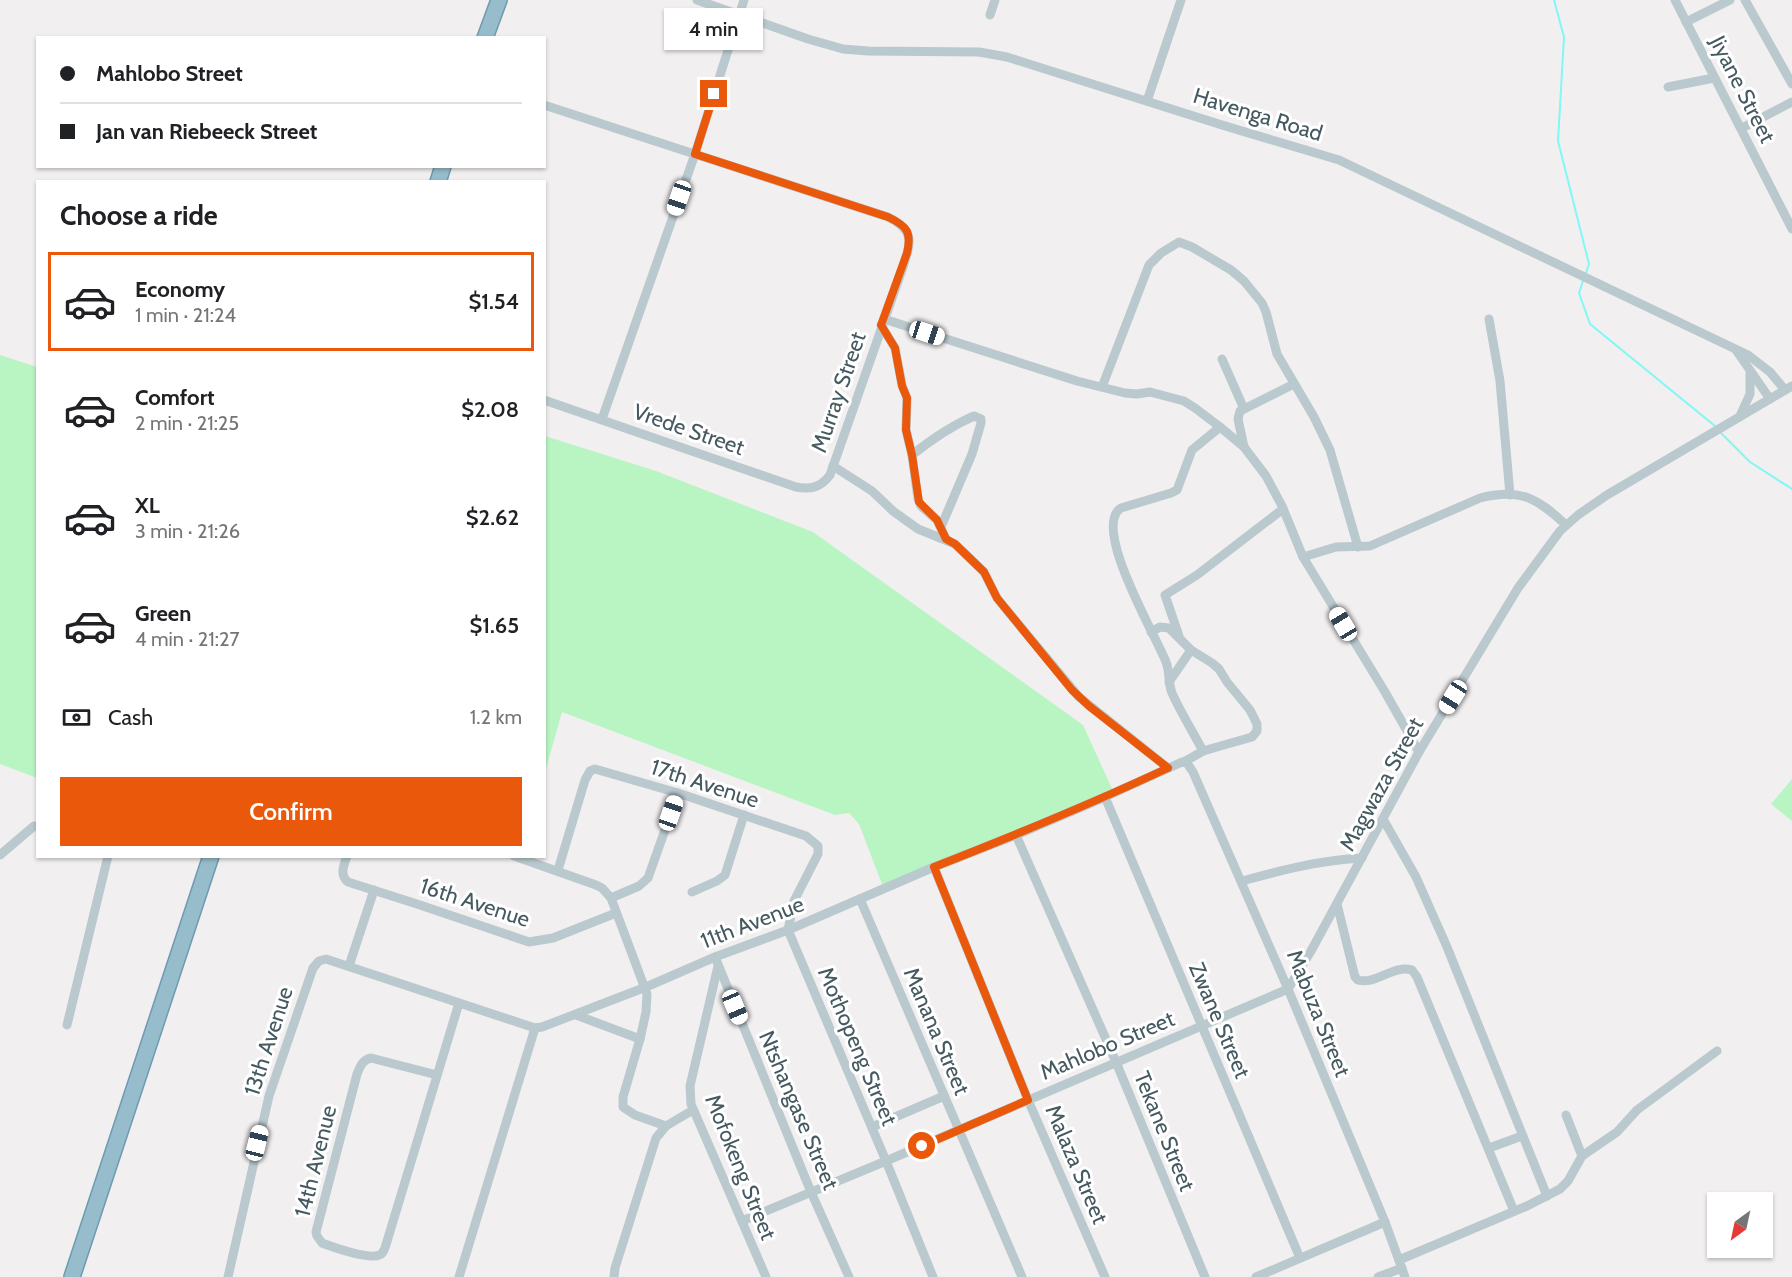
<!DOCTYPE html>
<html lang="en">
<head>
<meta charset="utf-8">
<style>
  body { margin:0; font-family:Cabin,sans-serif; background:#f6f6f6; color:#202124; height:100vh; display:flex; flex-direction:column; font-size:22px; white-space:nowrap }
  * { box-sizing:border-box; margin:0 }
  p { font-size:20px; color:#757577 }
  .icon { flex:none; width:33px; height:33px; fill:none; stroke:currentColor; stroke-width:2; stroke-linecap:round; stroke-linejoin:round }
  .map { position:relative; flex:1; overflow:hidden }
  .details { position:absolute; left:36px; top:180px; width:510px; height:678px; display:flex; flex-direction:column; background:#fff; border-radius:0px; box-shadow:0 2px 4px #0004 }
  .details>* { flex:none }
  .banner { position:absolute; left:36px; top:36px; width:510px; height:132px; border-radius:0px; box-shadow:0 2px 4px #0004; display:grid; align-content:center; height:132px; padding:0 24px; background:#fff }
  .needle { width:39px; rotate:213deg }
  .fabs { position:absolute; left:1707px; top:1192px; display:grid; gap:12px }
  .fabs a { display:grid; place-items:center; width:66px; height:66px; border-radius:0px; background:#fff; box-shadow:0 2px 4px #0004; font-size:30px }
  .end { position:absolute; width:27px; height:27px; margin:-14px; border:8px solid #ea580c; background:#fff; box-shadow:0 0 0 3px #fff }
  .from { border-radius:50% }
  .bubble { position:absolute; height:42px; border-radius:0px; background:#fff; box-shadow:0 2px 4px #0004; font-size:20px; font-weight:600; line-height:42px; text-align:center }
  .car { position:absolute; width:18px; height:36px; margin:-18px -9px; border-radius:8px; box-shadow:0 0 4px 2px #0007; background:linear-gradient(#fff 24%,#345 0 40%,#fff 0 76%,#345 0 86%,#fff 0) }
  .banner b { display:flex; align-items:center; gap:21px; height:57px; font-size:22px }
  .banner b+b { border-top:2px solid #e0e0e0 }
  .banner i { width:15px; height:15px; background:#202124 }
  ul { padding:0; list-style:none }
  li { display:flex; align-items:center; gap:18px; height:99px; margin:0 12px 9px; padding:0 12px; border:3px solid transparent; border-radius:0px }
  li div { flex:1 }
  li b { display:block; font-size:22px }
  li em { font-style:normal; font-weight:600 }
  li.current { border-color:#ea580c }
  li>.icon { width:54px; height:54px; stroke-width:1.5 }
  h2 { padding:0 24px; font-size:27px; line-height:72px }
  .pay { display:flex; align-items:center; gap:15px; height:66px; padding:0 24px; font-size:22px }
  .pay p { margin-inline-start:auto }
  .action { display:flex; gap:12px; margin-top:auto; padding:12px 24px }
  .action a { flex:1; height:69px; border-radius:0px; background:#ea580c; color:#fff; font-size:24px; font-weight:600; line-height:69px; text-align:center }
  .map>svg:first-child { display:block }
</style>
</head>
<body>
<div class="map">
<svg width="1792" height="1277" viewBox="0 0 1792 1277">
  <rect width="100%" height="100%" fill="#f2eff0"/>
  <g fill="#b9f5c3">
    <path d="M0,355L37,367V778L0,764Z"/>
    <path d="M545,436L656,471L813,532L1083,725L1114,793L885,892L859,824L849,813L835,815L562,712L545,772Z"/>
    <path d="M1792,779V821L1771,804Z"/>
  </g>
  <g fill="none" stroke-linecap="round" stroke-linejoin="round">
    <g stroke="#81f7f6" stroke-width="2">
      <path d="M1554,0L1564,37L1558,141L1589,264L1585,276"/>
      <path d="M1583,281L1579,293L1590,324L1715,426"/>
      <path d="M1721,433L1750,462L1792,489"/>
    </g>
    <defs>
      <g id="trunk">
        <path d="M485,38L499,0"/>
        <path d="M438,182L443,166"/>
        <path d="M72,1277L211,856"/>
      </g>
    </defs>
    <use href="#trunk" stroke="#6d9bb0" stroke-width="18"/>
    <g stroke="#b9c9ce" stroke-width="9">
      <path d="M697,0L808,39L843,49L868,51L979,52L1007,57L1222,125L1339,160L1748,355L1770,372L1785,390"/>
      <path d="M1675,0L1792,229"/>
      <path d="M1745,0L1792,84"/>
      <path d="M990,15L995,0"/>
      <path d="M1686,22L1730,0"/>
      <path d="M1668,87L1714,78"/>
      <path d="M1147,101L1181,0"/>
      <path d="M544,105L888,217C915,230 911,242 903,267L830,475C821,487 811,490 796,487L544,400"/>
      <path d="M1742,128L1792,102"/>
      <path d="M884,319L1077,381L1125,393L1137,394L1150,392L1184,401L1195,408L1220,427L1244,447L1266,476L1282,506L1303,557L1385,692L1419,752"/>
      <path d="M1489,319L1500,381L1510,495"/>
      <path d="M881,325L895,348L902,385L907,398L906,430L912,455L918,499L921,506L937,520L946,539"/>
      <path d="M1736,350L1770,399"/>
      <path d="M1222,359L1244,409"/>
      <path d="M1102,387L1149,265L1161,253L1179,242L1192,247L1231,270L1244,281L1262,303L1266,312L1277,354L1314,417L1330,450L1358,547"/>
      <path d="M1740,416L1750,394V373"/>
      <path d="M602,419L695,154L744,0"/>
      <path d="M1244,447L1238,419L1240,411L1294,384"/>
      <path d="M912,455C932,439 951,426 974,416L981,419V423L972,454L941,527"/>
      <path d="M833,466L872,491L893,511L918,529L955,544L984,572L997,598L1005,608L1079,697L1168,768"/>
      <path d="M1303,557L1336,547L1370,546L1480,498C1521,488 1537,498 1566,525"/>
      <path d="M1151,632L1160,627L1169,628L1191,650L1212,663L1219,669L1227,682L1250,710L1257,724V731L1252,737L1203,751L1184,762"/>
      <path d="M1179,636L1165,595L1197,575L1283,509"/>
      <path d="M1169,682L1191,650"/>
      <path d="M1203,751C1193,732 1181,713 1172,693C1168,683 1170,672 1166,662C1156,636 1091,527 1121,508L1171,493L1177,490L1192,450L1220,427"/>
      <path d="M1105,797L1300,1258"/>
      <path d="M1383,819L1416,877L1447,947L1547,1196"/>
      <path d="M1016,835L1116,1062L1205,1277"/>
      <path d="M0,855L34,826H38"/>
      <path d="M347,856C344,865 339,875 348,882L417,904L529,942L553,938L616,913"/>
      <path d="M514,856L596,885L602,888L611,898L647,994L646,1012L640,1039L623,1097V1107L635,1115L666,1126"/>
      <path d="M934,867L1028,1100L1105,1277"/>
      <path d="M558,870L585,780L590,771L595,769L678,793L806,836L818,846V854L794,901L788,930L886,1161L933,1277"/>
      <path d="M1242,881C1282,870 1321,860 1362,858"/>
      <path d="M692,892L717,881L725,875L744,815"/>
      <path d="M611,898L639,886L648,878L678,793"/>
      <path d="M860,899L1022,1277"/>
      <path d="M1337,904L1355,977L1358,980C1376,985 1394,964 1412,970L1417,977L1514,1211"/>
      <path d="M715,957L811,1192L849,1277"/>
      <path d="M349,966L374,890"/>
      <path d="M718,966L690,1086L691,1104L766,1277"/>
      <path d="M1288,989L1311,951L1419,752L1518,588L1560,531L1578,515L1607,495L1792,386"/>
      <path d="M576,1015L640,1039"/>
      <path d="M67,1025L108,856"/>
      <path d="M437,1075L371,1058C362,1060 360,1067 357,1074L316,1232L317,1236L322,1243C332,1247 370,1260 379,1255C383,1254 383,1252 385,1248L459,1003"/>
      <path d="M1566,1115L1582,1156"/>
      <path d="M872,1127L944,1096"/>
      <path d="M1489,1148L1522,1136"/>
      <path d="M742,1221L886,1161L1288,989"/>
      <path d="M1399,1260L1527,1206L1560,1189L1568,1181L1582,1156L1617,1132L1637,1110L1717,1051"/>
      <path d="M228,1277L269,1096L313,968L319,961L326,959L535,1028L542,1027L646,987L715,957L788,930L934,867L1016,835L1105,797L1182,762L1187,763L1193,772L1288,989L1385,1222L1405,1277"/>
      <path d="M459,1277L535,1028"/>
      <path d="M614,1277L615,1268L656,1138L666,1126L693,1110"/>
      <path d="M1256,1277L1385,1222"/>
      <path d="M1378,1277L1402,1268"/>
    </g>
    <use href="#trunk" stroke="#97bccb" stroke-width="15"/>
  </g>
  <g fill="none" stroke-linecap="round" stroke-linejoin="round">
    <path stroke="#ea580c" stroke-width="8" d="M714,94L695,154L888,217C907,226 912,232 907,253L881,325L895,348L902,386L907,398L906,430L912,455L919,502L937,520L946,539L955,544L984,572L997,598L1072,690L1089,706L1168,768C1091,804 1013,836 934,867L1028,1100L922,1146"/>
  </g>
  <g text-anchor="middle" stroke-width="6" stroke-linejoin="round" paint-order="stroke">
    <g font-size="22" fill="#455960" stroke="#fff">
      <text transform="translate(1743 89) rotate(63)" y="8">Jiyane Street</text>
      <text transform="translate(1258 114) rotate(17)" y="8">Havenga Road</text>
      <text transform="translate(838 392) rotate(-71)" y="8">Murray Street</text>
      <text transform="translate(689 429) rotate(19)" y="8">Vrede Street</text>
      <text transform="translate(705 783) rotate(18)" y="8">17th Avenue</text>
      <text transform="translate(1381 784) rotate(-61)" y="8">Magwaza Street</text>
      <text transform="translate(475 902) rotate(18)" y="8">16th Avenue</text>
      <text transform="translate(752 922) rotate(-21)" y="8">11th Avenue</text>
      <text transform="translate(1319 1013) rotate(68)" y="8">Mabuza Street</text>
      <text transform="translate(1220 1020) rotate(67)" y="8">Zwane Street</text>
      <text transform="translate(937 1031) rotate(67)" y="8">Manana Street</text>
      <text transform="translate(268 1041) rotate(-72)" y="8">13th Avenue</text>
      <text transform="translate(1107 1045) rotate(-23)" y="8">Mahlobo Street</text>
      <text transform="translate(858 1046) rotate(67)" y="8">Mothopeng Street</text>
      <text transform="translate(799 1110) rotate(67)" y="8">Ntshangase Street</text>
      <text transform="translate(1165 1131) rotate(68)" y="8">Tekane Street</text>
      <text transform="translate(315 1161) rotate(-76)" y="8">14th Avenue</text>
      <text transform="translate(1077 1164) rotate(67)" y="8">Malaza Street</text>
      <text transform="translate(741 1167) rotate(68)" y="8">Mofokeng Street</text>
    </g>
  </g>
</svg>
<div class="fabs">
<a><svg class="needle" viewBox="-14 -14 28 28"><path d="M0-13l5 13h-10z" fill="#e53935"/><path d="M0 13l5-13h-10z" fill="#757577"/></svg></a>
</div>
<i class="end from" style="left:922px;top:1146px"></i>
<i class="end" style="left:714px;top:94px"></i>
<div class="bubble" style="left:664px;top:8px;width:99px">4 min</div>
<i class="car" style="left:679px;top:198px;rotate:199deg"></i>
<i class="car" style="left:927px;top:333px;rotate:108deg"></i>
<i class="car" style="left:1343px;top:624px;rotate:329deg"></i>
<i class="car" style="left:1453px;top:697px;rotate:212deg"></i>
<i class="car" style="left:671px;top:813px;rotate:19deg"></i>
<i class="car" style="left:735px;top:1007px;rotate:157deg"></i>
<i class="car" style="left:257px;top:1143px;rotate:14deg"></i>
<div class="banner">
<b><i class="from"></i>Mahlobo Street</b>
<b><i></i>Jan van Riebeeck Street</b>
</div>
<section class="details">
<h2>Choose a ride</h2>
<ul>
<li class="current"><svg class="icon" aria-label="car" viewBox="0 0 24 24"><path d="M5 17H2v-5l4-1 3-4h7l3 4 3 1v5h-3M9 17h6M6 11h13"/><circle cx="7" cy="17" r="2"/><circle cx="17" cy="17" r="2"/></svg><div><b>Economy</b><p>1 min · 21:24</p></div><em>$1.54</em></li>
<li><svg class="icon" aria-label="car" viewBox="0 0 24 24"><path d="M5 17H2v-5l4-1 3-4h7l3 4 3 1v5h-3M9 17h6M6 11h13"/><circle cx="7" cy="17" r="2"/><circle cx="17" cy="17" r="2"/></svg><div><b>Comfort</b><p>2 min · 21:25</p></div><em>$2.08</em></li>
<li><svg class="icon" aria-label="car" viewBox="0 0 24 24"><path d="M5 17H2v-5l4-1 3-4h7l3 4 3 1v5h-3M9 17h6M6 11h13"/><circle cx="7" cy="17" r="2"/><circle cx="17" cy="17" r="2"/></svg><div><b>XL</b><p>3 min · 21:26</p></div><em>$2.62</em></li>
<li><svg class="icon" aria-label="car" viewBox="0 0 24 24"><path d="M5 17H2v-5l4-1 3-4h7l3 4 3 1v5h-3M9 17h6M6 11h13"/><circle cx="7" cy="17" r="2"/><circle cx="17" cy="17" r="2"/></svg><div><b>Green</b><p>4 min · 21:27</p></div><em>$1.65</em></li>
</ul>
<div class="pay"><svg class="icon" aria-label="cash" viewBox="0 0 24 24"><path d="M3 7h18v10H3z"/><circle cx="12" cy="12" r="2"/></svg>Cash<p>1.2 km</p></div>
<div class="action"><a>Confirm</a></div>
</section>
</div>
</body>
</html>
